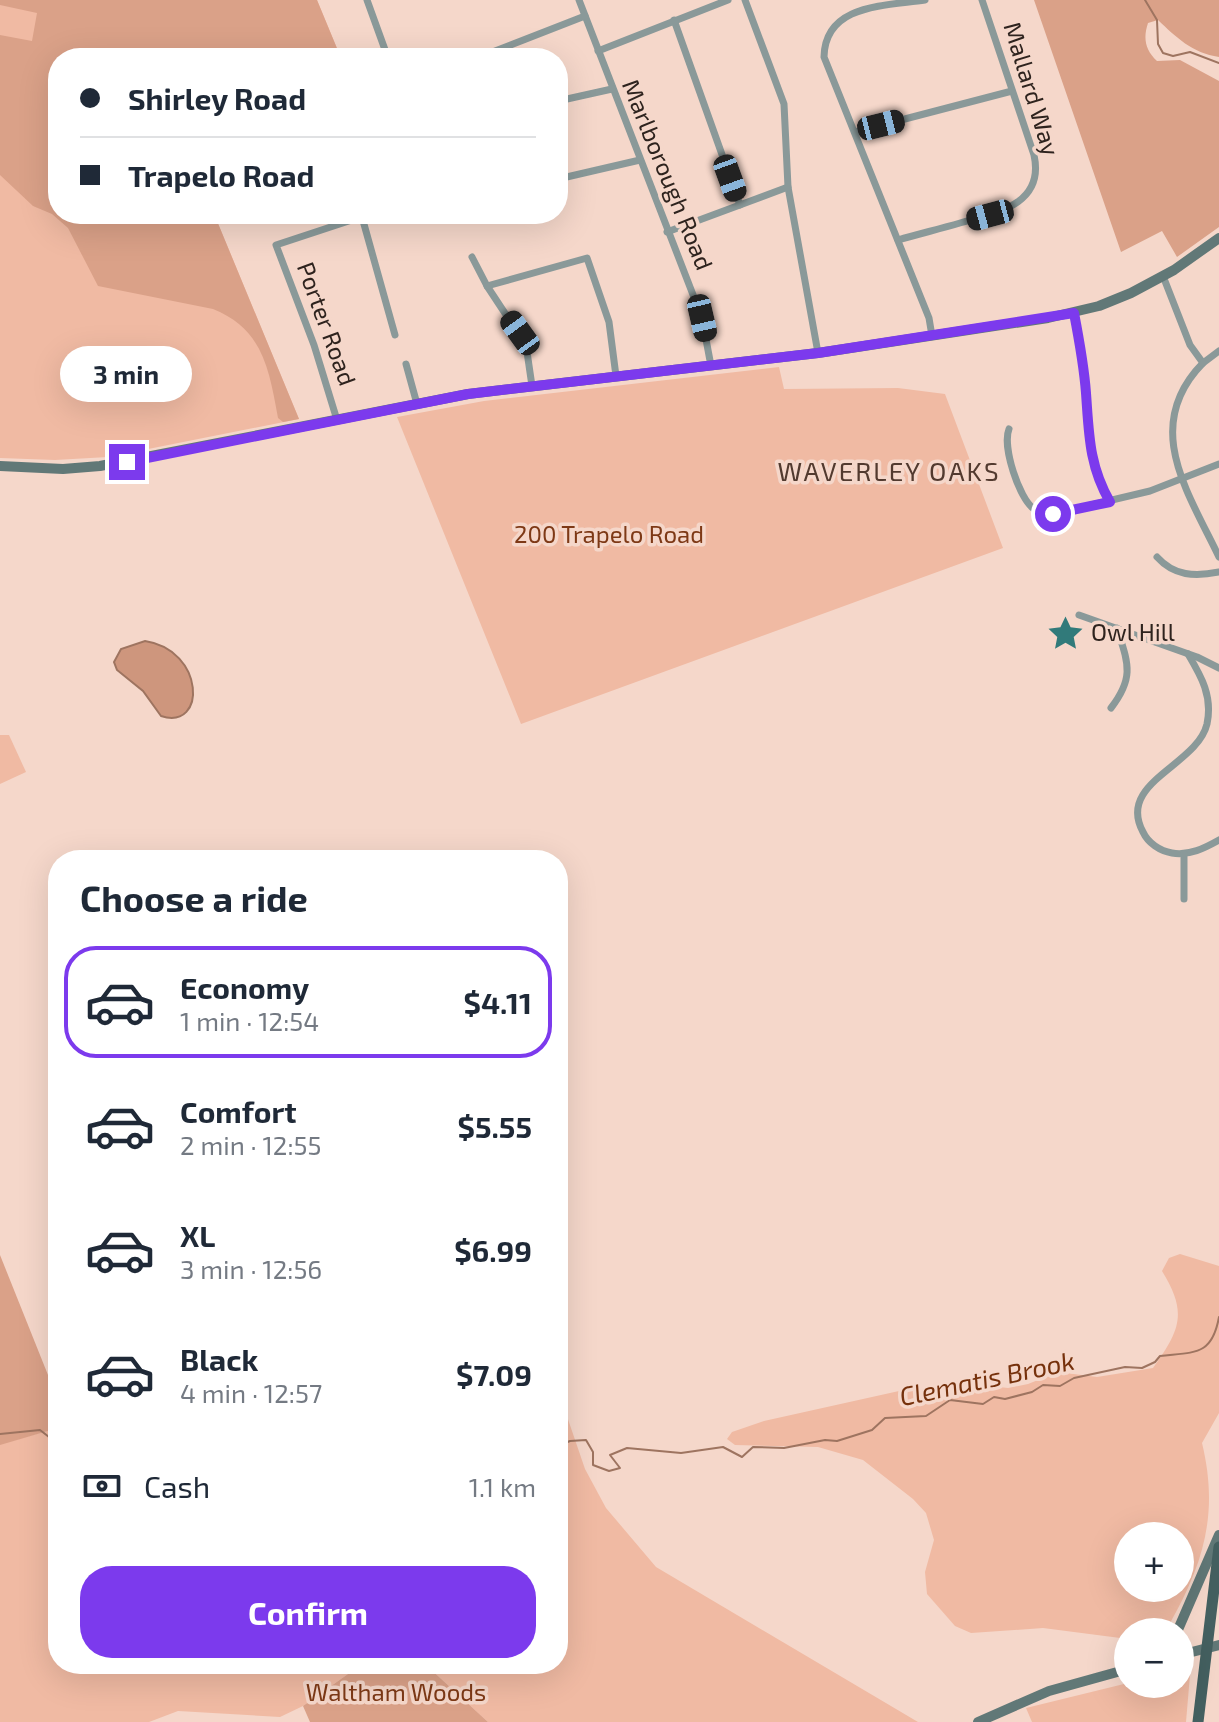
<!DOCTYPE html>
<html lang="en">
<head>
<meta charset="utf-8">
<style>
  body { margin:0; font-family:"Exo 2",sans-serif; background:#f2f2f3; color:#1f2937; height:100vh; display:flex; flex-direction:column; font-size:30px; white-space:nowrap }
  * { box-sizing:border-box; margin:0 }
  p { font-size:26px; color:#747a83 }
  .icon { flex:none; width:44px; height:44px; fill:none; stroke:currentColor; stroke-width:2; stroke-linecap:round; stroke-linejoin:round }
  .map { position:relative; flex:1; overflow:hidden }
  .panel { position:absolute; left:48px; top:850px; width:520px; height:824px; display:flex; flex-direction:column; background:#fff; border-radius:32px; box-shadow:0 8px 32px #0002 }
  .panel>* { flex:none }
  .hud { position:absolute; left:48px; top:48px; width:520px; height:176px; border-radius:32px; box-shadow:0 8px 32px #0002; display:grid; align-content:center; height:176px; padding:0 32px; background:#fff }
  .controls { position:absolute; left:1114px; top:1522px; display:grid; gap:16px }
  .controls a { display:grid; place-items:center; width:80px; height:80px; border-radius:50%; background:#fff; box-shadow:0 8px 32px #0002; font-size:40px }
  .end { position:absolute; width:36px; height:36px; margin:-18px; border:10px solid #7c3aed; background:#fff; box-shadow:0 0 0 4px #fff }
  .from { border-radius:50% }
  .bubble { position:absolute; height:56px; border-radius:28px; background:#fff; box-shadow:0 8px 32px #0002; font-size:26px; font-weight:700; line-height:56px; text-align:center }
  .car { position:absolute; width:24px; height:48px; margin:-24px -12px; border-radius:10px; box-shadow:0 0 6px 2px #0007; background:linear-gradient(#222 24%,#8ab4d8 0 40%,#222 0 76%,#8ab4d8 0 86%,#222 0) }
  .hud b { display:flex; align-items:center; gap:28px; height:76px; font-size:30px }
  .hud b+b { border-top:2px solid #e0e1e3 }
  .hud i { width:20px; height:20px; background:#1f2937 }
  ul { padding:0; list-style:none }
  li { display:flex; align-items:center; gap:24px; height:112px; margin:0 16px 12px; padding:0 16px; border:4px solid transparent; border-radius:32px }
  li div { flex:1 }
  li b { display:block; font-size:30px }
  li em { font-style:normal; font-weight:700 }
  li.on { border-color:#7c3aed }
  li>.icon { width:72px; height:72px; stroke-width:1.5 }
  h2 { padding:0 32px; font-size:36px; line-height:96px }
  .pay { display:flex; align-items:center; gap:20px; height:88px; padding:0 32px; font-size:30px }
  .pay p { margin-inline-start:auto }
  .button { display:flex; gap:16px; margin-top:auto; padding:16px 32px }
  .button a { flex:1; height:92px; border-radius:32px; background:#7c3aed; color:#fff; font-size:32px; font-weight:700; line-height:92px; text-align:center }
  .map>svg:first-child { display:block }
</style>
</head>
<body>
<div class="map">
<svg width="1219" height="1722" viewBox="0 0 1219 1722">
  <rect width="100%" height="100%" fill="#f5d7ca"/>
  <g fill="#f0baa3" fill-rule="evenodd">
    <path d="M0,0H317L341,58H58V214H236L217,221L299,419L108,457L55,460L0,458Z"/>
    <path d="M779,367L784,389L898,388L945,394L1003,548L521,724L397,417L484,401Z"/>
    <path d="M0,735H9L26,772L0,784Z"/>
    <path d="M1180,1254L1219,1266V1413L1202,1443C1219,1513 1204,1563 1169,1625L1161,1632H1128V1639L1043,1628L971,1633L955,1626L927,1594L925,1572L934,1540L926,1513L913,1499L863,1460L818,1447L735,1445L727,1439L732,1432L764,1421L899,1391L981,1385L1008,1388L1028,1384L1058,1372L1097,1377L1153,1368C1180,1330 1188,1313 1162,1271L1169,1258ZM1128,1536H1180V1588H1128Z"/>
    <path d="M558,1390L585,1469L606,1508L656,1567L918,1722H488L425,1664H558Z"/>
    <path d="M58,1428V1664H362L303,1706L280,1717L178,1711L149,1722H0V1444Z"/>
    <path d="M1180,1669L1187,1670L1190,1675L1186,1722H1032L1026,1708L1128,1683L1180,1684Z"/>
  </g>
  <g fill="#daa188">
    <path d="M0,0H317L341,58H58V214H236L217,221L299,419L283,422L278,418C269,369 263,329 213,309L98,286L68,228L52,214L33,206L0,175V35L32,41L37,13L0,5Z"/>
    <path d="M1034,0H1219V57C1192,53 1176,37 1158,20L1148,23C1143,38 1145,50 1157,61L1180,60L1219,81V227L1177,257L1162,231L1121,252Z"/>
    <path d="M0,1255L58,1400V1428L0,1445Z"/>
    <path d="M362,1664H425L488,1722H310L303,1706Z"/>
  </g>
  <path fill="#ce967d" stroke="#9e7460" stroke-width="2" d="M145,641C205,650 207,731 161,716L143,691L117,670L114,662L121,649Z"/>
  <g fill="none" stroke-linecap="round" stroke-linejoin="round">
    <g stroke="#9e7460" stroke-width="2">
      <path d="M1145,0L1157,20L1158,44L1163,53L1173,56L1190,52L1219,63"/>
      <path d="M0,1434L40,1430L49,1437L58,1439"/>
      <path d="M558,1446L570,1441L586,1440L593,1452V1465L609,1471L620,1468L610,1455L627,1448L681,1453L723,1447L742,1457L753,1447L784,1448L825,1440L837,1441L872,1430L885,1418L926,1416L950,1400L983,1404L994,1397L1005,1399L1032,1392L1043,1385L1060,1386L1074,1378L1125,1367L1142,1368L1155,1362L1160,1356C1195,1352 1212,1356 1219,1317"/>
    </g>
    <g stroke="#8a9999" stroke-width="7">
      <path d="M367,0L388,58"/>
      <path d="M579,0L702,318L711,366"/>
      <path d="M745,0L784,104L788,187L818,353"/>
      <path d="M925,0C885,6 825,4 824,57L929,318L932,336"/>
      <path d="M674,20L740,205"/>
      <path d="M598,51L728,0"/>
      <path d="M477,58L585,16"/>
      <path d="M558,101L612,89"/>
      <path d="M855,132L1012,91"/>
      <path d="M558,179L640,160"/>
      <path d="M362,217L395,335"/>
      <path d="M667,232L788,187"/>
      <path d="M898,240C919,234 939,229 960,223C996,213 1045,205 1034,155L982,0"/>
      <path d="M472,257L487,286L526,345L532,386"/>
      <path d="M1163,276L1190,345L1203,363C1141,426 1188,492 1219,557"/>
      <path d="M487,286L587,258L609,322L616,376"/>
      <path d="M1074,313C1078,339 1084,366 1086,393C1089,434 1089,466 1110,502"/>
      <path d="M1203,363L1219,351"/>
      <path d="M406,364L417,404"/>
      <path d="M337,420L314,345L276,245L370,214"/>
      <path d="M1009,429C1002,446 1019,499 1034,509C1040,513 1047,513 1053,514L1150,491L1219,464"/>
      <path d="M1157,557C1174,576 1195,577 1219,572"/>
      <path d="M1079,615L1197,657L1219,668"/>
      <path d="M1188,654C1201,676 1213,696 1207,724C1197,766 1116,782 1143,832C1148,843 1160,851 1172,853C1189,856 1205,848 1219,840"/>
      <path d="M1111,708C1135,677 1128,663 1117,628"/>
      <path d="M1184,854V899"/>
    </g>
    <g stroke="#617877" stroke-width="10">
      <path d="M0,466L63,469L100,466L468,394L818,353L1048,318L1099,306L1131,293L1174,270L1219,238"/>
      <path d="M1177,1632L1219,1535"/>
      <path d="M1180,1655L1219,1645"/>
      <path d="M978,1722L1049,1691L1128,1669"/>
    </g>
    <path stroke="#446060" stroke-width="11" d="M1198,1722L1219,1547"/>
  </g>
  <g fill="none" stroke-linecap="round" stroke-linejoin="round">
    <path stroke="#7c3aed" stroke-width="10" d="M127,462L468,394L818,353L1074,313C1079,339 1084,366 1086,393C1089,434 1089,466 1110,502L1053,514"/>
  </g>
  <defs>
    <symbol id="sight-bare" viewBox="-9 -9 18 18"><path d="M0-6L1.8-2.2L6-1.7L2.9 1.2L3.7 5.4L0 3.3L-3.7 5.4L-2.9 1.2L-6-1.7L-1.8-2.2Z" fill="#317a7a" stroke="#f5d7ca" stroke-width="2.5" paint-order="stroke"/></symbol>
  </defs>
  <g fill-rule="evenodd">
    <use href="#sight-bare" x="1040" y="608" width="51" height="51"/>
  </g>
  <g text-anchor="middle" stroke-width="7" stroke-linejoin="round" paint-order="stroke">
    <g font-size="24" fill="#2e231e" stroke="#f5d7ca">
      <text transform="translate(1031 89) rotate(73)" y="8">Mallard Way</text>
      <text transform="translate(667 175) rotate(68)" y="8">Marlborough Road</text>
      <text transform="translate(326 324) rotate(70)" y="8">Porter Road</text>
    </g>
    <g font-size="24" fill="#7e3916" stroke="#f5d7ca">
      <text x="609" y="543">200 Trapelo Road</text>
      <text x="396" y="1701">Waltham Woods</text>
    </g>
    <g font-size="24" fill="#2e231e" stroke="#f5d7ca" text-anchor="start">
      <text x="1091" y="641">Owl Hill</text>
    </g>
    <g font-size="26" letter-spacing="2" fill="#523a2f" stroke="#f5d7ca">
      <text x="889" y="481">WAVERLEY OAKS</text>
    </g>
    <g font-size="26" font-style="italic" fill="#76310c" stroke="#f5d7ca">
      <text transform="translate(987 1379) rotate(-12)" y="9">Clematis Brook</text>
    </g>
  </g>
</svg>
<div class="controls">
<a>+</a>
<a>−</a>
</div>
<i class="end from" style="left:1053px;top:514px"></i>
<i class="end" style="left:127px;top:462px"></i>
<div class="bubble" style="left:60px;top:346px;width:132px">3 min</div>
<i class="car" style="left:881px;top:125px;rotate:76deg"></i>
<i class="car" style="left:730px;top:178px;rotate:160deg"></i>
<i class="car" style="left:990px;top:215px;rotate:255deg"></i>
<i class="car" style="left:702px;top:318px;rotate:167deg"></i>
<i class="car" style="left:520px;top:333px;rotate:324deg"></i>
<div class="hud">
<b><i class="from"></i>Shirley Road</b>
<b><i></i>Trapelo Road</b>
</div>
<section class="panel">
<h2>Choose a ride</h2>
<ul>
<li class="on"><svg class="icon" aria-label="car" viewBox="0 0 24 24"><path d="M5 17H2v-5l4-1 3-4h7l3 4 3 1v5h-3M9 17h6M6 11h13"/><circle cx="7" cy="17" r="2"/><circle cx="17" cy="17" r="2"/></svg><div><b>Economy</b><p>1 min · 12:54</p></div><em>$4.11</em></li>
<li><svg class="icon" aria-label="car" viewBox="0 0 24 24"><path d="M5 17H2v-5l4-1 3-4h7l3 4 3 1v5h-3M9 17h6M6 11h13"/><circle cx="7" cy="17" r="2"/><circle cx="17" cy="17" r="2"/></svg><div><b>Comfort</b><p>2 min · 12:55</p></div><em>$5.55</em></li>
<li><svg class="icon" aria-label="car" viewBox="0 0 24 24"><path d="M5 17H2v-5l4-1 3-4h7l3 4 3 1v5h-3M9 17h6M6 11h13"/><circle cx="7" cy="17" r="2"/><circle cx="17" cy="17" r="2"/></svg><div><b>XL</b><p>3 min · 12:56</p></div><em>$6.99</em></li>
<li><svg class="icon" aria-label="car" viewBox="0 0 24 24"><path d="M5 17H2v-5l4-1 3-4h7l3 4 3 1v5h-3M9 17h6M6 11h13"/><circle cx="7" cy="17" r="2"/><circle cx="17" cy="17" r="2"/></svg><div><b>Black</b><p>4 min · 12:57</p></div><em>$7.09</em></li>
</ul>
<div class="pay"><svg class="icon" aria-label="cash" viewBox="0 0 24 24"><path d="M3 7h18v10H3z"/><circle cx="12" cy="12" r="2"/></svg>Cash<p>1.1 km</p></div>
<div class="button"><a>Confirm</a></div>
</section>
</div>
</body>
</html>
